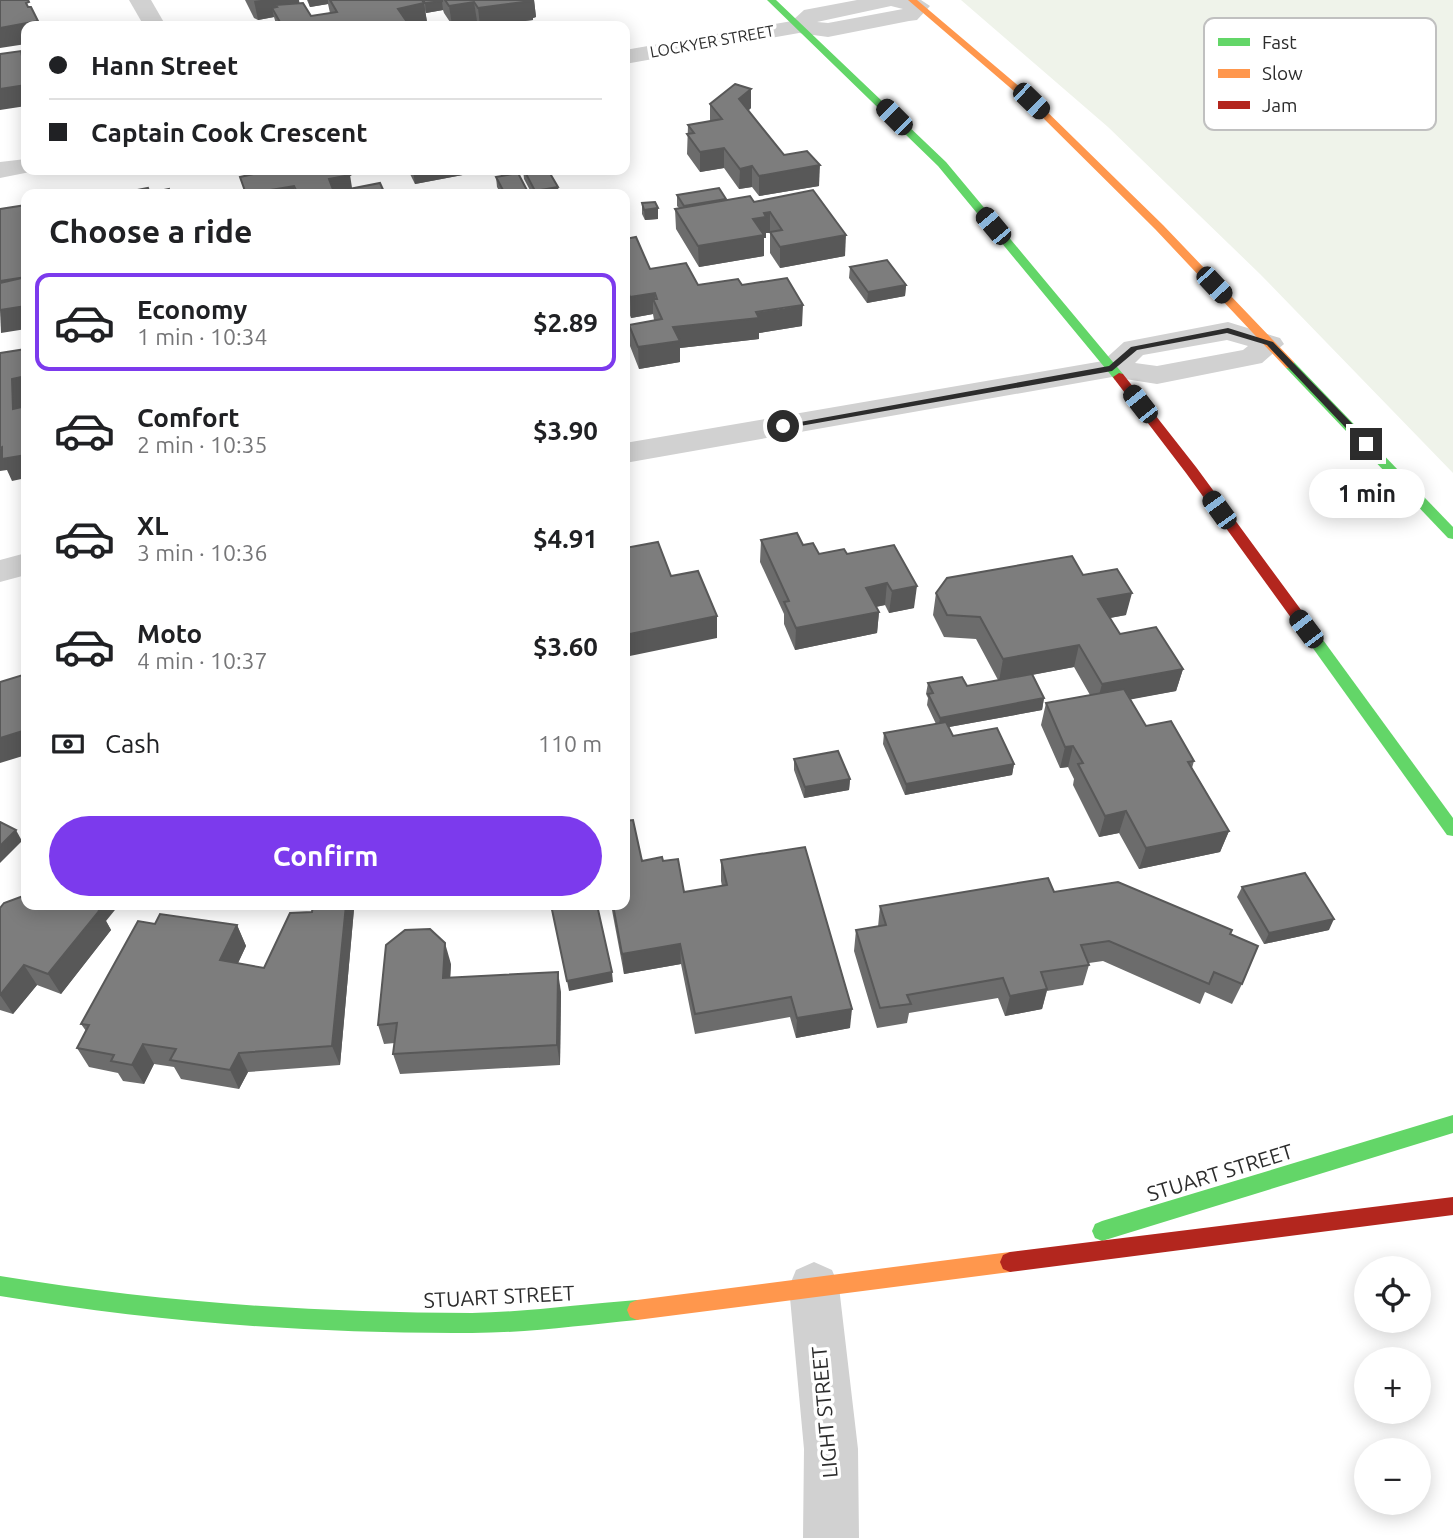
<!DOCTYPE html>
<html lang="en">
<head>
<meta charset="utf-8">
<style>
  body { margin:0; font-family:Ubuntu,sans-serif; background:#f6f6f6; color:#202124; height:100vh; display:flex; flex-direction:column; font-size:26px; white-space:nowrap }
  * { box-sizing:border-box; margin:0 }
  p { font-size:23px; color:#757577 }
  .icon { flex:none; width:38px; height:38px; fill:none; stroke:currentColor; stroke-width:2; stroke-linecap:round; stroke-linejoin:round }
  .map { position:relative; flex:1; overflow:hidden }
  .panel { position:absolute; left:21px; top:189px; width:609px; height:721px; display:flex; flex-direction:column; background:#fff; border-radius:14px; box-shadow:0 4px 18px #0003 }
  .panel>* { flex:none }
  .banner { position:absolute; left:21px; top:21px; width:609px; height:154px; border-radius:14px; box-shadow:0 4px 18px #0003; display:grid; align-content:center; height:154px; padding:0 28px; background:#fff }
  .tools { position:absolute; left:1354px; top:1256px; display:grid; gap:14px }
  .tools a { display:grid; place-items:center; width:77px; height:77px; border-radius:50%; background:#fff; box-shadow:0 4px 18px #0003; font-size:35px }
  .end { position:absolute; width:32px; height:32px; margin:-16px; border:9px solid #2c2c2c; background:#fff; box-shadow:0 0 0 4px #fff }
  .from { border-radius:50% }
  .bubble { position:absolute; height:49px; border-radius:24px; background:#fff; box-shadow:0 4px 18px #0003; font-size:23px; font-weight:700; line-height:49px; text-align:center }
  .car { position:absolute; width:21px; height:42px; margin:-21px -10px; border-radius:9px; box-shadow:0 0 5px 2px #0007; background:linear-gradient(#222 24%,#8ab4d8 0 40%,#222 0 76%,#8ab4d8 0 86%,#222 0) }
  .banner b { display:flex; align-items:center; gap:24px; height:66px; font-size:26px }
  .banner b+b { border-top:2px solid #e0e0e0 }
  .banner i { width:18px; height:18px; background:#202124 }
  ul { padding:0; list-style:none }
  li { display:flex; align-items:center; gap:21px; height:98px; margin:0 14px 10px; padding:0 14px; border:4px solid transparent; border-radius:14px }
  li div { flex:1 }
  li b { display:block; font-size:26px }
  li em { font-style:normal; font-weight:700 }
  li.active { border-color:#7c3aed }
  li>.icon { width:63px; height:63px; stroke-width:1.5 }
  h2 { padding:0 28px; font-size:32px; line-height:84px }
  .pay { display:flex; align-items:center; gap:18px; height:77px; padding:0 28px; font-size:26px }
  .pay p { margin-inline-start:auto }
  .primary-button { display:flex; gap:14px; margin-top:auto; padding:14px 28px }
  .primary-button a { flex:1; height:80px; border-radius:42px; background:#7c3aed; color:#fff; font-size:28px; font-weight:700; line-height:80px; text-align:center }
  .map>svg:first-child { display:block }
</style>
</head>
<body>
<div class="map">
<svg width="1453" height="1538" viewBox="0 0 1453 1538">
  <rect width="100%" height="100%" fill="#fff"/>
  <path fill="#eff3ea" d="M961,0H1453V473L1260,274L1108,127Z"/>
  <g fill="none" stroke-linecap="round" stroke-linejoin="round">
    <g fill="#d1d1d1" fill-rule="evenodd">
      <path d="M129,0H151L166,26H144Z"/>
      <path d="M857,0H921L930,6L917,20L909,21L828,37L799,33L625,64V50L792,21L804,10ZM891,6L903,9L828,23L817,22Z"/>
      <path d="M26,159V170L35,171L0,178V162Z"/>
      <path d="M1228,322L1280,338L1284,344L1262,363L1157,384L1112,377L625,463V443L1103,361L1124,342ZM1227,340L1248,346L1243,350L1157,366L1135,363L1143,355Z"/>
      <path d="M26,553V575L0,582V560Z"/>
      <path d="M814,1262L832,1270L839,1287L858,1449L859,1538H803L804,1449L789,1287L796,1270Z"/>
    </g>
    <g fill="#63d668" fill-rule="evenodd">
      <path d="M767,0H776L946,162L1123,374V380H1115L938,166Z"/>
      <path d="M1290,361L1294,362L1453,527V539L1448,538L1286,368V362Z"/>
      <path d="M1302,617L1307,618L1453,818V836L1447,835L1297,626L1295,622L1297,618Z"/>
      <path d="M1453,1115V1133L1102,1241L1095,1238L1092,1231L1095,1224L1102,1221Z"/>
      <path d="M0,1276C157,1302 314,1313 472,1313C527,1312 583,1304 637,1300L644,1303L647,1310L644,1317L637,1320C583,1325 527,1333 472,1333C314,1334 156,1322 0,1296Z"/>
    </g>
    <g fill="#ff974d" fill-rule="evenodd">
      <path d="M908,0H917L1034,99L1163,225L1294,362V368H1286L1155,229L1028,103Z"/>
      <path d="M1010,1252L1017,1255L1020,1262L1017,1269L1010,1272L637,1320L630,1317L627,1310L630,1303L637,1300Z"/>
    </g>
    <g fill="#b3261e" fill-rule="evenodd">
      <path d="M1119,373L1123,374L1196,467L1307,618L1309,622L1307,626H1297L1186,473L1115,380L1113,377Z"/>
      <path d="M1453,1197V1215L1010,1272L1003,1269L1000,1262L1003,1255L1010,1252Z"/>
    </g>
  </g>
  <g fill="#6c6c6c">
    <path d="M245,0H299V3L311,16L330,13L328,4L310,7L307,0H534L536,17L533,18V20L485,26H480L477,21L452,25L444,13L443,10L426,13L425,10L427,22L409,26H271L276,24L274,17L258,20L254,18Z"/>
    <path d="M751,89V108L748,111L784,155L819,186L759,196L752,187L739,189L724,168L700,172L687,154L688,125L710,121V104Z"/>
    <path d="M408,170H489L415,184Z"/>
    <path d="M518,170H548L558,187L559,194H532L524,179L523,170L519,171Z"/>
    <path d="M496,177L529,194H501L497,187Z"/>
    <path d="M677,195L754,202L845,256L780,268L770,253V233H766V238H764V256L699,267L676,229L675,209L679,208L677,206Z"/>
    <path d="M642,203L658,219L645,220L642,214Z"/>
    <path d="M625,239L650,269L698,285H742L802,326L759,333V339L680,348V362L639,369L630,346L629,325L654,320L653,314L631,318L625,303Z"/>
    <path d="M850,267L906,285L905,296L867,303L849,278Z"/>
    <path d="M761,540L803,545L819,554H847L894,545L914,608L889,613L885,605L876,607L879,612L877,633L795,650L784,624V614L760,562Z"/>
    <path d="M1083,575L1126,615L1110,618L1120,634L1183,669L1176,691L1130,699L1146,726L1194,761L1192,768L1229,831L1220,852L1139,869L1119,833L1099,837L1073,785L1074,779L1068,767L1060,768L1041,725L1046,703L1090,695L1074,667L1032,675L1044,698L1042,710L949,727L953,736L1014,764L1012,775L905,795L883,744L884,733L936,724L927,705L928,698L926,694L928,683L967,686L998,680L976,639L944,637L933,615L936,593Z"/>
    <path d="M794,759L850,779L849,790L804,798L794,770Z"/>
    <path d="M721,860L850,1028L796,1038L790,1017L695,1034L681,964L624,974L611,905H625L642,861H663L684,892L722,886L721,881Z"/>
    <path d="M1242,887L1329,930L1264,944L1237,897Z"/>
    <path d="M1054,892L1230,934L1242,984L1232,1004L1205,992L1200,1004L1103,961L1089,963V965L1083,985L1047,991L1042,1009L1005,1016L998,998L909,1013L907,1023L877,1028L854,951L856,930L878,927L880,906Z"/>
    <path d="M0,908L106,921L111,930L61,994L37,985L13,1014L0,1010Z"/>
    <path d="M354,909L340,1065L248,1072L239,1089L181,1079L174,1067L154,1064L144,1084L123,1081L118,1073L89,1067L77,1048L86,1031L81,1024L155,924L237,925L246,946L238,963L264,968Z"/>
    <path d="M451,964L450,978L561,992L560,1065L400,1074L393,1054L395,1043L384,1044L378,1025Z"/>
  </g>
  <g fill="#585858">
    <path d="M261,0H299L301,13L278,17L272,8L274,17L258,20L254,1Z"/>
    <path d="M308,0H328V4L310,7Z"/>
    <path d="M530,0H534L536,17L533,18V20L480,26L478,8Z"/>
    <path d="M442,1L443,10L426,13L425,3Z"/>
    <path d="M474,2L477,21L452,25L449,6Z"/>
    <path d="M424,3L427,22L409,26H384L398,9Z"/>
    <path d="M38,21L39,26H26V44L0,48V28Z"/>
    <path d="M373,23L374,26H356Z"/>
    <path d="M26,85V106L0,110V89Z"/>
    <path d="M751,89V108L738,118L739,99Z"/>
    <path d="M625,127H628L629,147H625Z"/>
    <path d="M724,148V168L700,172V152Z"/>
    <path d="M820,165L819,186L759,196V176Z"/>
    <path d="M752,166V187L739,189L740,169Z"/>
    <path d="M413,170H489L415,184Z"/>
    <path d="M578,170H604L578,175Z"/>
    <path d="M350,175L353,194H332L329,179Z"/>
    <path d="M294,186L296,194H251Z"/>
    <path d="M558,187L559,194H536L535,191Z"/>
    <path d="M658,208V219L645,220L644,210Z"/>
    <path d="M770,212V233H766V238H764V256L699,267L698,246L764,213Z"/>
    <path d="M628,224L629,235L625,236V225Z"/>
    <path d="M846,235L845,256L780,268V247Z"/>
    <path d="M906,285L905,296L867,303L868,292Z"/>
    <path d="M655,293V305L653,299V314L631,318L630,297Z"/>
    <path d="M803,305L802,326L759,333V339L680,348V362L639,369L638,347L673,327Z"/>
    <path d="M26,306V329L1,333L0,310Z"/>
    <path d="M26,376V399L21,400L22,430L13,409L12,379Z"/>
    <path d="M0,448L26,455V478L12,481L7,470L0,471Z"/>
    <path d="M887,583L885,605L864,609L866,588Z"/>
    <path d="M917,586L914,608L889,613L892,591Z"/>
    <path d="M1132,593L1126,615L1093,621L1098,599Z"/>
    <path d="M879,612L877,633L795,650L796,628Z"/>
    <path d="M717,616V638L625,657V635Z"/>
    <path d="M1079,645L1074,667L999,681L1003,659Z"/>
    <path d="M1183,669L1176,691L1096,706L1102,684Z"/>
    <path d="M1044,698L1042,710L938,729L940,718Z"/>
    <path d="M26,730V755L0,763V738Z"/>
    <path d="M1073,746L1068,767L1060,768L1065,747Z"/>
    <path d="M1014,764L1012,775L905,795L906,784Z"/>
    <path d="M850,779L849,790L804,798L805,787Z"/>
    <path d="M1126,811L1119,833L1099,837L1105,816Z"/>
    <path d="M16,830L22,841L0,863V846Z"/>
    <path d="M1229,831L1220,852L1139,869L1146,848Z"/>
    <path d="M91,905H119L106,921L111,930L61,994L48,974Z"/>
    <path d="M346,905H353L354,909L340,1065L332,1046Z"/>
    <path d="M1334,919L1329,930L1264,944L1269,933Z"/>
    <path d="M237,925L246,946L230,980L220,960Z"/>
    <path d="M445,943L451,964L449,998L443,978Z"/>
    <path d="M680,944L681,964L624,974L622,954Z"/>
    <path d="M24,965L37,985L13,1014L0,995Z"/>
    <path d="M558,972L561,992L560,1065L557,1045Z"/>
    <path d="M612,972L613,982L569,991L567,981Z"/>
    <path d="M1047,989L1042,1009L1005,1016L1010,996Z"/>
    <path d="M852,1009L850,1028L796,1038L797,1018Z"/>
    <path d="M143,1044L154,1064L144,1084L132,1065Z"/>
    <path d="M239,1053L248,1072L239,1089L230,1070Z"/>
  </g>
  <g fill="#7d7d7d" stroke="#585858" stroke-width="2">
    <path d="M0,0H28L29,2L26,3L28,7H31L38,21L0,28Z"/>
    <path d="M330,0H422L424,3L398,9L407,22L384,26H375L373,23L356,26L270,25L281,24L272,8L277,7L275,5L303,3L311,16L337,12Z"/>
    <path d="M423,0H442V1L425,3Z"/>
    <path d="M445,0H531V1L478,8L474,2L449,6Z"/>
    <path d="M21,51L23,61L26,60V85L0,89V54Z"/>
    <path d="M735,84L751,89L739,99L784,155L807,151L820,165L759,176L752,166L740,169L724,148L700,152L687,134L694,133L688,125L722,119L710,104Z"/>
    <path d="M271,170H347L350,175L329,179L334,192L380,183L385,194H298L294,186L246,194L240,177Z"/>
    <path d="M524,170H548L558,187L535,191Z"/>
    <path d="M518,173L529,194H505L496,177Z"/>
    <path d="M148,188L150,193L169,189L171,194H117Z"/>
    <path d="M719,188L726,199L684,206L677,195Z"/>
    <path d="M813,190L846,235L780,247L770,232L782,230L770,212L764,213L766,217L753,219L764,235L698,246L675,209L750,196L754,202Z"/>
    <path d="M655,202L658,208L644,210L642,203Z"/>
    <path d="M26,205V306L0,310V283L26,277L0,281V209Z"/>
    <path d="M636,237L650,269L686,263L698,285L738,279L742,285L787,278L803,305L756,312L759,318L673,327L680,341L638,347L629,325L662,319L653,299H657L655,293L630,297L625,284V239Z"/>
    <path d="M887,260L906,285L868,292L850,267Z"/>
    <path d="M26,349V376L12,379L13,409L26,406V455L2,459V447L0,448V353Z"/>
    <path d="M797,533L803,545L813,543L819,554L844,549L847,554L894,545L917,586L892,591L887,583L866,588L879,612L796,628L784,602L789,601L761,540Z"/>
    <path d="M658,542L671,576L698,571L717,616L625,635V548Z"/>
    <path d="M1072,556L1083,575L1117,569L1132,593L1098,599L1120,634L1156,627L1183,669L1102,684L1079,645L1003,659L980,617L947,615L936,593L947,578Z"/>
    <path d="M26,674V730L0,738V682Z"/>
    <path d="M1032,674L1044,698L940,718L928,694L933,693L928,683L962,677L967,686Z"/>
    <path d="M1124,689L1146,726L1171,721L1194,761L1188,762L1229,831L1146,848L1126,811L1105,816L1078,764L1083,763L1073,746L1065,747L1046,703Z"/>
    <path d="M946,722L953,736L997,728L1014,764L906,784L884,733Z"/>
    <path d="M838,751L850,779L805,787L794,759Z"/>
    <path d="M633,820L642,861L662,857L663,861L678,859L684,892L727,885L721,860L805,847L852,1009L797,1018L791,997L695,1014L680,944L622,954L613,905H625V821Z"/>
    <path d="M0,822L16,830L0,846Z"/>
    <path d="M1305,873L1334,919L1269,933L1242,887Z"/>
    <path d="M1048,878L1054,892L1118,882L1232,930L1230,934L1258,946L1242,984L1214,972L1209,984L1109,941L1081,945L1089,965L1041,972L1047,989L1010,996L1003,978L907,995L911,1004L880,1008L856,930L886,925L880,906Z"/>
    <path d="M26,895V905H91L89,906L100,910L48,974L24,965L0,995V908L4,903Z"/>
    <path d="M313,905H346L332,1046L239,1053L230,1070L170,1060L176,1049L143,1044L132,1065L111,1061L114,1055L77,1048L89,1025L81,1024L138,921L155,924L160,914L237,925L220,960L264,968L290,913L312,912Z"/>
    <path d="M551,905H597L612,972L567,981Z"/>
    <path d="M430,929L445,943L443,978L558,972L557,1045L393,1054L397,1023L378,1025L386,945L405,930Z"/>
  </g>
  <path fill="#2c2c2c" d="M1228,328L1273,342L1370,442V446H1363L1267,345L1227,333L1137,350L1112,371L783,429L778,426L1109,366L1131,347Z"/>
  <g text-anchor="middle" stroke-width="7" stroke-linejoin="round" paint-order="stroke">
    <g font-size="16" fill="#2c2c2c" stroke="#fff">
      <text transform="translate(712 41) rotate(-10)" y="6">LOCKYER STREET</text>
    </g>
    <g font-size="21" fill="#2c2c2c" stroke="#fff">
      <text transform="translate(1220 1173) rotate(-17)" y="7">STUART STREET</text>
      <text transform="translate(499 1297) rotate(-3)" y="7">STUART STREET</text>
      <text transform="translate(825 1412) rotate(-95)" y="7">LIGHT STREET</text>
    </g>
  </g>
  <rect x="1204" y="18" width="232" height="112" rx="10" fill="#fff" stroke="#c0c0c0" stroke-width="2"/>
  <rect x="1218" y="38" width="32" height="8" fill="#63d668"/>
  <rect x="1218" y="69" width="32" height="9" fill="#ff974d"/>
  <rect x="1218" y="101" width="32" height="8" fill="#b3261e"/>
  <g font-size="19" fill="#2c2c2c">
    <text x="1262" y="49">Fast</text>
    <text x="1262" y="80">Slow</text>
    <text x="1262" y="112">Jam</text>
  </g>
</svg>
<div class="tools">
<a><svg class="icon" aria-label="locate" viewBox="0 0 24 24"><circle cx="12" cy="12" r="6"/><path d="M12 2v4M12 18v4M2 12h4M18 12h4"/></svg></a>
<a>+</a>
<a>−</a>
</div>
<i class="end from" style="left:783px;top:426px"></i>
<i class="end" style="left:1366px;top:444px"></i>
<div class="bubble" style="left:1309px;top:469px;width:116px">1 min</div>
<i class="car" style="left:1031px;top:101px;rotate:134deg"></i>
<i class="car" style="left:894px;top:117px;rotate:315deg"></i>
<i class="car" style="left:993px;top:226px;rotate:320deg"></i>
<i class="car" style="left:1214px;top:285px;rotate:137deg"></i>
<i class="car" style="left:1140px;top:404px;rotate:322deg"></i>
<i class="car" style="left:1219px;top:510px;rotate:324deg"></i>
<i class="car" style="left:1306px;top:629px;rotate:323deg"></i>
<div class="banner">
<b><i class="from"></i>Hann Street</b>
<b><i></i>Captain Cook Crescent</b>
</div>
<section class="panel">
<h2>Choose a ride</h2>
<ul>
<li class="active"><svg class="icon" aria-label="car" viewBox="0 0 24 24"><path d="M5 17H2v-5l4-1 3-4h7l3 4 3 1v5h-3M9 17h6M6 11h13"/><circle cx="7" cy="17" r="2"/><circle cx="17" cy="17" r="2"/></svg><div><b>Economy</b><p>1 min · 10:34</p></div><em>$2.89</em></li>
<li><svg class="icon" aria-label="car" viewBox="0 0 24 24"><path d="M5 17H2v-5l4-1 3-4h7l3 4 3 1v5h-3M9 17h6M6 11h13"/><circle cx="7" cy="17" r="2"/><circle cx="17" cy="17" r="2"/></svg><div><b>Comfort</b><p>2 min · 10:35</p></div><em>$3.90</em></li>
<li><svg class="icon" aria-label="car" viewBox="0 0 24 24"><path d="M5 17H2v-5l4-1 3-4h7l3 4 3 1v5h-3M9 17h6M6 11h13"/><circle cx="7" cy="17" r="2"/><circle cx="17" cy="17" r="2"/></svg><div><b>XL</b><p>3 min · 10:36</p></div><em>$4.91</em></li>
<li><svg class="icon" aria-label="car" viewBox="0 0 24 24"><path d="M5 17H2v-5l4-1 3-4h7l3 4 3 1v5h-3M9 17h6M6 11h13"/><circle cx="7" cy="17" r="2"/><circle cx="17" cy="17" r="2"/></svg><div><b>Moto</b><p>4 min · 10:37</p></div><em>$3.60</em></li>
</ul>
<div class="pay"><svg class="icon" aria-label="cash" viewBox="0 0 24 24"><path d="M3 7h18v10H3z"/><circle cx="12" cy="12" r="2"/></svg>Cash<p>110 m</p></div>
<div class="primary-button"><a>Confirm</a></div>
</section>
</div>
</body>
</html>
